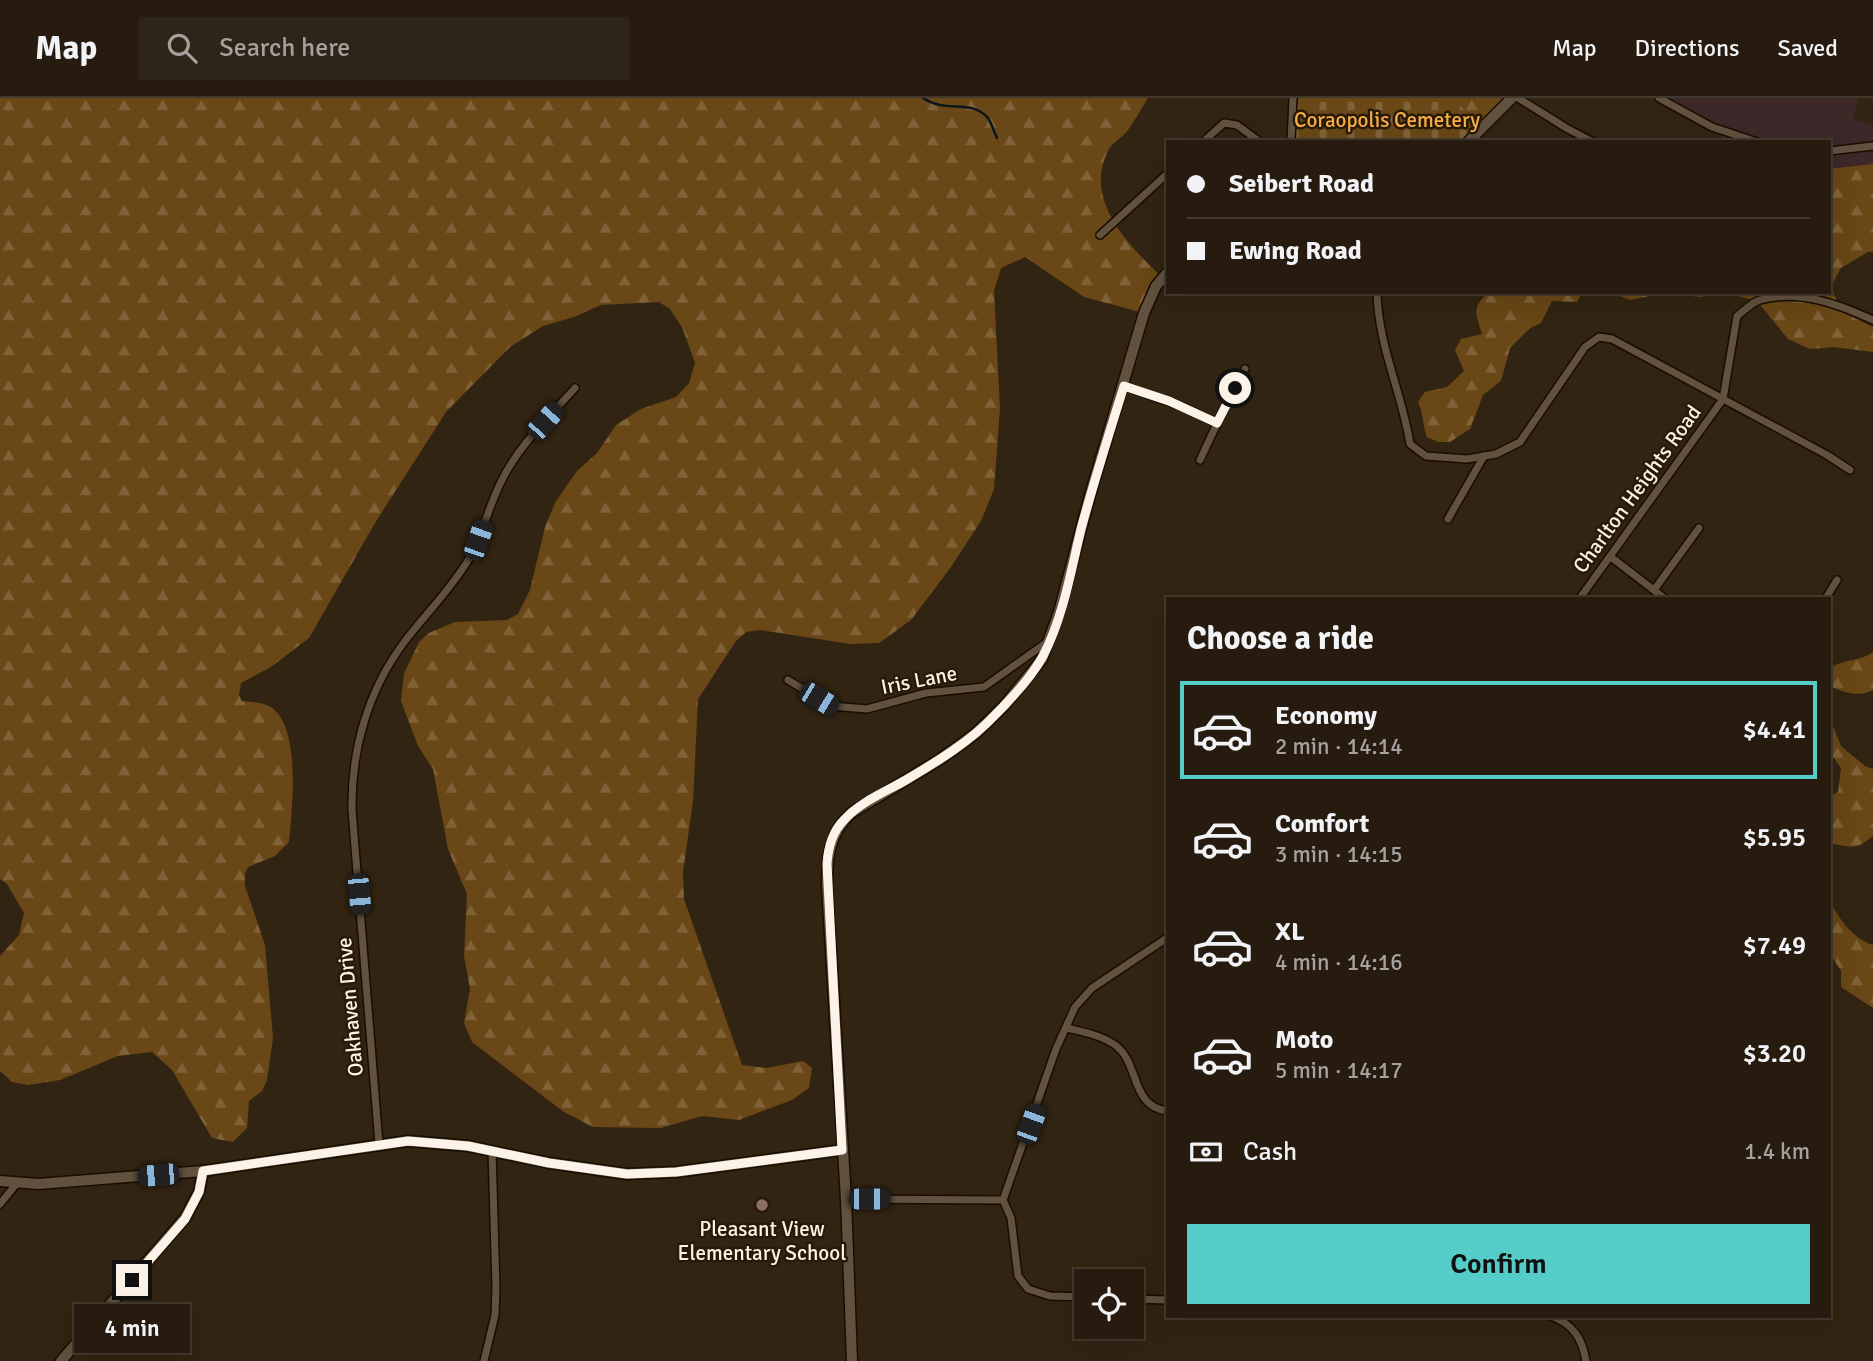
<!DOCTYPE html>
<html lang="en">
<head>
<meta charset="utf-8">
<style>
  body { margin:0; font-family:Signika,sans-serif; background:#2e2417; color:#f1f3f6; height:100vh; display:flex; flex-direction:column; font-size:26px; white-space:nowrap }
  * { box-sizing:border-box; margin:0 }
  p { font-size:23px; color:#a4a19e }
  .icon { flex:none; width:38px; height:38px; fill:none; stroke:currentColor; stroke-width:2; stroke-linecap:round; stroke-linejoin:round }
  .map { position:relative; flex:1; overflow:hidden }
  .panel { position:absolute; left:1166px; top:499px; width:665px; height:721px; display:flex; flex-direction:column; background:#261b0e; border-radius:0px; box-shadow:0 7px 28px #0002,0 0 0 2px #42392e }
  .panel>* { flex:none }
  .hud { position:absolute; left:1166px; top:42px; width:665px; height:154px; border-radius:0px; box-shadow:0 7px 28px #0002,0 0 0 2px #42392e; display:grid; align-content:center; height:154px; padding:0 21px; background:#261b0e }
  .controls { position:absolute; left:1074px; top:1171px; display:grid; gap:14px }
  .controls a { display:grid; place-items:center; width:70px; height:70px; border-radius:0px; background:#261b0e; box-shadow:0 7px 28px #0002,0 0 0 2px #42392e; font-size:35px }
  .end { position:absolute; width:32px; height:32px; margin:-16px; border:9px solid #fcf3e8; background:#111; box-shadow:0 0 0 4px #111 }
  .from { border-radius:50% }
  .bubble { position:absolute; height:49px; border-radius:0px; background:#261b0e; box-shadow:0 7px 28px #0002,0 0 0 2px #42392e; font-size:23px; font-weight:600; line-height:49px; text-align:center }
  .car { position:absolute; width:21px; height:42px; margin:-21px -10px; border-radius:9px; box-shadow:0 0 5px 2px #0007; background:linear-gradient(#222 24%,#8ab4d8 0 40%,#222 0 76%,#8ab4d8 0 86%,#222 0) }
  .hud b { display:flex; align-items:center; gap:24px; height:66px; font-size:26px }
  .hud b+b { border-top:2px solid #42392e }
  .hud i { width:18px; height:18px; background:#f1f3f6 }
  ul { padding:0; list-style:none }
  li { display:flex; align-items:center; gap:21px; height:98px; margin:0 14px 10px; padding:0 7px; border:4px solid transparent; border-radius:0px }
  li div { flex:1 }
  li b { display:block; font-size:26px }
  li em { font-style:normal; font-weight:600 }
  li.selected { border-color:#54cdc8 }
  li>.icon { width:63px; height:63px; stroke-width:1.5 }
  h2 { padding:0 21px; font-size:32px; line-height:84px }
  .pay { display:flex; align-items:center; gap:18px; height:77px; padding:0 21px; font-size:26px }
  .pay p { margin-inline-start:auto }
  .button { display:flex; gap:14px; margin-top:auto; padding:14px 21px }
  .button a { flex:1; height:80px; border-radius:0px; background:#54cdc8; color:#111; font-size:28px; font-weight:600; line-height:80px; text-align:center }
  header { display:flex; align-items:center; gap:42px; box-sizing:border-box; height:98px; padding:0 35px; background:#261b0e; border-bottom:2px solid #42392e }
  header strong { font-size:33px }
  nav { display:flex; gap:38px; margin-inline-start:auto; font-size:24px }
  .search { width:490px; height:63px; background:#2e2417; display:flex; align-items:center; gap:18px; box-sizing:border-box; padding:0 24px; border-radius:0px; color:#a4a19e; font-size:26px }
  .map>svg:first-child { display:block }
</style>
</head>
<body>
<header>
<strong>Map</strong>
<div class="search"><svg class="icon" aria-label="search" viewBox="0 0 24 24"><circle cx="10" cy="10" r="6"/><path d="M15 15l6 6"/></svg>Search here</div>
<nav><a>Map</a><a>Directions</a><a>Saved</a></nav>
</header>
<div class="map">
<svg width="1873" height="1263" viewBox="0 0 1873 1263">
  <defs>
    <pattern id="forest-firs" width="22" height="20" patternUnits="userSpaceOnUse" patternTransform="scale(1.75)"><rect width="22" height="20" fill="#694716"/><path d="M5 1l3.5 6h-7zM16 11l3.5 6h-7z" fill="#7f6238"/></pattern>
    <pattern id="cemetery-stones" width="16" height="16" patternUnits="userSpaceOnUse" patternTransform="scale(1.75)"><rect width="16" height="16" fill="#694716"/><path d="M2 7V4a2 2 0 0 1 4 0v3zM10 15v-3a2 2 0 0 1 4 0v3z" fill="#7f6238"/></pattern>
  </defs>
  <rect width="100%" height="100%" fill="#322412"/>
  <path fill="#3c2828" d="M1651,0H1859L1853,21L1873,27V123L1829,99V44H1730Z"/>
  <g fill="url(#forest-firs)">
    <path d="M0,0H1148C1141,11 1135,22 1128,32C1123,39 1113,44 1109,51C1082,102 1129,148 1163,180L1144,215L1084,199L1025,159L1001,170L994,193L1000,310L994,391L981,423L951,469L911,522L879,545L850,546L761,532L746,534L736,543L698,601L693,703L683,774L684,801L742,967L767,970L803,963L812,970L809,990L792,1002L739,1022L702,1018L661,1030L593,1029L564,1014L472,944L464,925L470,891L464,858L467,796L448,751L433,671L418,648L401,603L404,576L419,544L429,535L455,524L507,522L518,516L530,492L545,429L556,403L577,373L597,355L616,327L641,311L676,299L689,285L695,265L682,229L670,211L659,204L601,207L574,219L543,228L510,249L446,314L375,425L309,540L271,569L241,585L239,597L242,603C250,604 262,604 269,608C302,626 292,712 289,744L275,758L248,769L245,775V788L265,847L273,940L267,982L262,993L249,1003L247,1030L233,1044L212,1040L172,972L152,954L118,958L60,982L28,987L12,984L0,973V858L19,837L24,815L7,786L0,781Z"/>
    <path d="M1452,0H1512L1483,29Z"/>
    <path d="M1873,66V154H1868L1841,170L1831,188L1840,213L1873,229V254L1834,249L1810,251L1788,241L1758,204L1726,194H1829V71Z"/>
    <path d="M1489,194H1582L1577,204L1552,203L1541,225L1530,230L1510,250L1501,283L1483,297L1470,331L1450,344H1438L1427,339C1422,327 1424,316 1418,304L1425,294L1447,289L1464,273L1455,252L1461,241L1482,236C1476,215 1471,210 1489,194Z"/>
    <path d="M1610,194H1721L1700,199L1665,195L1630,202Z"/>
    <path d="M1873,554V592C1858,600 1844,594 1829,588V571C1844,560 1857,565 1873,554Z"/>
    <path d="M1829,618L1841,648L1865,668L1873,671V738C1855,753 1851,749 1829,745V699L1838,694L1841,670L1834,660L1829,657Z"/>
    <path d="M1829,801C1838,820 1853,841 1873,847V910L1841,889V873L1829,854Z"/>
  </g>
  <path fill="url(#cemetery-stones)" d="M1298,0H1452L1479,25L1461,44H1295Z"/>
  <g fill="none" stroke-linecap="round" stroke-linejoin="round">
    <path stroke="#09171d" stroke-width="2.5" d="M923,0C947,16 970,0 988,20C992,26 994,34 997,40"/>
    <defs>
      <g id="street">
        <path d="M1518,0L1568,31L1593,44"/>
        <path d="M1659,0L1712,29L1757,44"/>
        <path d="M1203,44L1224,25L1237,27L1260,44"/>
        <path d="M1291,44L1293,0"/>
        <path d="M1829,53L1873,48"/>
        <path d="M1100,137L1167,76"/>
        <path d="M1377,194C1378,247 1402,295 1410,346L1426,358L1467,361L1496,356L1520,344L1585,249L1599,239L1612,241L1827,357L1850,372"/>
        <path d="M1124,288L1181,308L1217,325"/>
        <path d="M1200,362L1222,315L1245,271"/>
        <path d="M1448,421L1484,358"/>
        <path d="M1611,459L1664,500"/>
        <path d="M1654,492L1699,430"/>
        <path d="M1580,500L1723,301L1737,218C1744,213 1752,204 1760,202C1799,191 1838,206 1873,222"/>
        <path d="M1826,500L1837,482"/>
        <path d="M788,582L831,608L867,611L926,595L984,589L1050,542"/>
        <path d="M1067,930C1083,934 1101,937 1115,947C1140,965 1130,1008 1167,1013"/>
        <path d="M379,1046L352,712C351,652 368,592 405,543C425,517 449,493 467,464C481,440 488,411 500,386C517,349 548,320 575,290"/>
        <path d="M846,1101L1003,1102L1056,951L1075,909L1092,890L1167,840"/>
        <path d="M1003,1102L1011,1120L1018,1178L1028,1191L1050,1198L1087,1199"/>
        <path d="M0,1106L17,1085"/>
        <path d="M1132,1201L1167,1202"/>
        <path d="M1551,1218C1573,1226 1582,1240 1586,1263"/>
        <path d="M484,1263L495,1217L496,1190L492,1053"/>
      </g>
      <g id="secondary">
        <path d="M1468,44L1512,0"/>
        <path d="M0,1083L38,1086L203,1073L408,1043L468,1048L549,1065L627,1076L676,1074L842,1052"/>
        <path d="M61,1263L185,1120L199,1094L203,1073"/>
        <path d="M852,1263L846,1101L827,788C827,759 829,736 851,715L939,662L975,636L1004,608L1042,561L1059,514L1091,394L1144,215L1156,188L1167,175"/>
      </g>
    </defs>
    <use href="#street" stroke="#190d00" stroke-width="10"/>
    <use href="#secondary" stroke="#190d00" stroke-width="13"/>
    <use href="#street" stroke="#61513e" stroke-width="7"/>
    <use href="#secondary" stroke="#61513e" stroke-width="10"/>
  </g>
  <g fill="none" stroke-linecap="round" stroke-linejoin="round">
    <path stroke="#fcf3e8" stroke-width="9" d="M132,1182L185,1121L199,1094L203,1073L408,1043L468,1048L549,1065L627,1076L676,1074L842,1052L827,766C828,750 832,734 844,722C860,704 885,694 906,682C938,663 971,643 996,616C1013,599 1031,580 1043,558C1063,520 1071,473 1081,431C1094,383 1109,336 1124,288L1169,303L1217,325L1235,290"/>
  </g>
  <circle fill="#8d6e63" stroke="#281a09" stroke-width="2.5" cx="762" cy="1107" r="7"/>
  <g text-anchor="middle" stroke-width="5" stroke-linejoin="round" paint-order="stroke">
    <g font-size="21" fill="#f8ae45" stroke="#281a09">
      <text x="1387" y="29">Coraopolis Cemetery</text>
    </g>
    <g font-size="21" fill="#fcf3e8" stroke="#281a09">
      <text transform="translate(1637 391) rotate(-54)" y="7">Charlton Heights Road</text>
      <text transform="translate(919 582) rotate(-11)" y="7">Iris Lane</text>
      <text transform="translate(350 909) rotate(-95)" y="7">Oakhaven Drive</text>
    </g>
    <g font-size="21" fill="#fcf3e8" stroke="#281a09">
      <text x="762" y="1138">Pleasant View<tspan x="762" dy="24">Elementary School</tspan></text>
    </g>
  </g>
</svg>
<div class="controls">
<a><svg class="icon" aria-label="locate" viewBox="0 0 24 24"><circle cx="12" cy="12" r="6"/><path d="M12 2v4M12 18v4M2 12h4M18 12h4"/></svg></a>
</div>
<i class="end from" style="left:1235px;top:290px"></i>
<i class="end" style="left:132px;top:1182px"></i>
<div class="bubble" style="left:74px;top:1206px;width:116px">4 min</div>
<i class="car" style="left:545px;top:323px;rotate:42deg"></i>
<i class="car" style="left:478px;top:442px;rotate:19deg"></i>
<i class="car" style="left:819px;top:601px;rotate:121deg"></i>
<i class="car" style="left:359px;top:796px;rotate:175deg"></i>
<i class="car" style="left:1031px;top:1026px;rotate:20deg"></i>
<i class="car" style="left:158px;top:1077px;rotate:265deg"></i>
<i class="car" style="left:869px;top:1101px;rotate:90deg"></i>
<div class="hud">
<b><i class="from"></i>Seibert Road</b>
<b><i></i>Ewing Road</b>
</div>
<section class="panel">
<h2>Choose a ride</h2>
<ul>
<li class="selected"><svg class="icon" aria-label="car" viewBox="0 0 24 24"><path d="M5 17H2v-5l4-1 3-4h7l3 4 3 1v5h-3M9 17h6M6 11h13"/><circle cx="7" cy="17" r="2"/><circle cx="17" cy="17" r="2"/></svg><div><b>Economy</b><p>2 min · 14:14</p></div><em>$4.41</em></li>
<li><svg class="icon" aria-label="car" viewBox="0 0 24 24"><path d="M5 17H2v-5l4-1 3-4h7l3 4 3 1v5h-3M9 17h6M6 11h13"/><circle cx="7" cy="17" r="2"/><circle cx="17" cy="17" r="2"/></svg><div><b>Comfort</b><p>3 min · 14:15</p></div><em>$5.95</em></li>
<li><svg class="icon" aria-label="car" viewBox="0 0 24 24"><path d="M5 17H2v-5l4-1 3-4h7l3 4 3 1v5h-3M9 17h6M6 11h13"/><circle cx="7" cy="17" r="2"/><circle cx="17" cy="17" r="2"/></svg><div><b>XL</b><p>4 min · 14:16</p></div><em>$7.49</em></li>
<li><svg class="icon" aria-label="car" viewBox="0 0 24 24"><path d="M5 17H2v-5l4-1 3-4h7l3 4 3 1v5h-3M9 17h6M6 11h13"/><circle cx="7" cy="17" r="2"/><circle cx="17" cy="17" r="2"/></svg><div><b>Moto</b><p>5 min · 14:17</p></div><em>$3.20</em></li>
</ul>
<div class="pay"><svg class="icon" aria-label="cash" viewBox="0 0 24 24"><path d="M3 7h18v10H3z"/><circle cx="12" cy="12" r="2"/></svg>Cash<p>1.4 km</p></div>
<div class="button"><a>Confirm</a></div>
</section>
</div>
</body>
</html>
